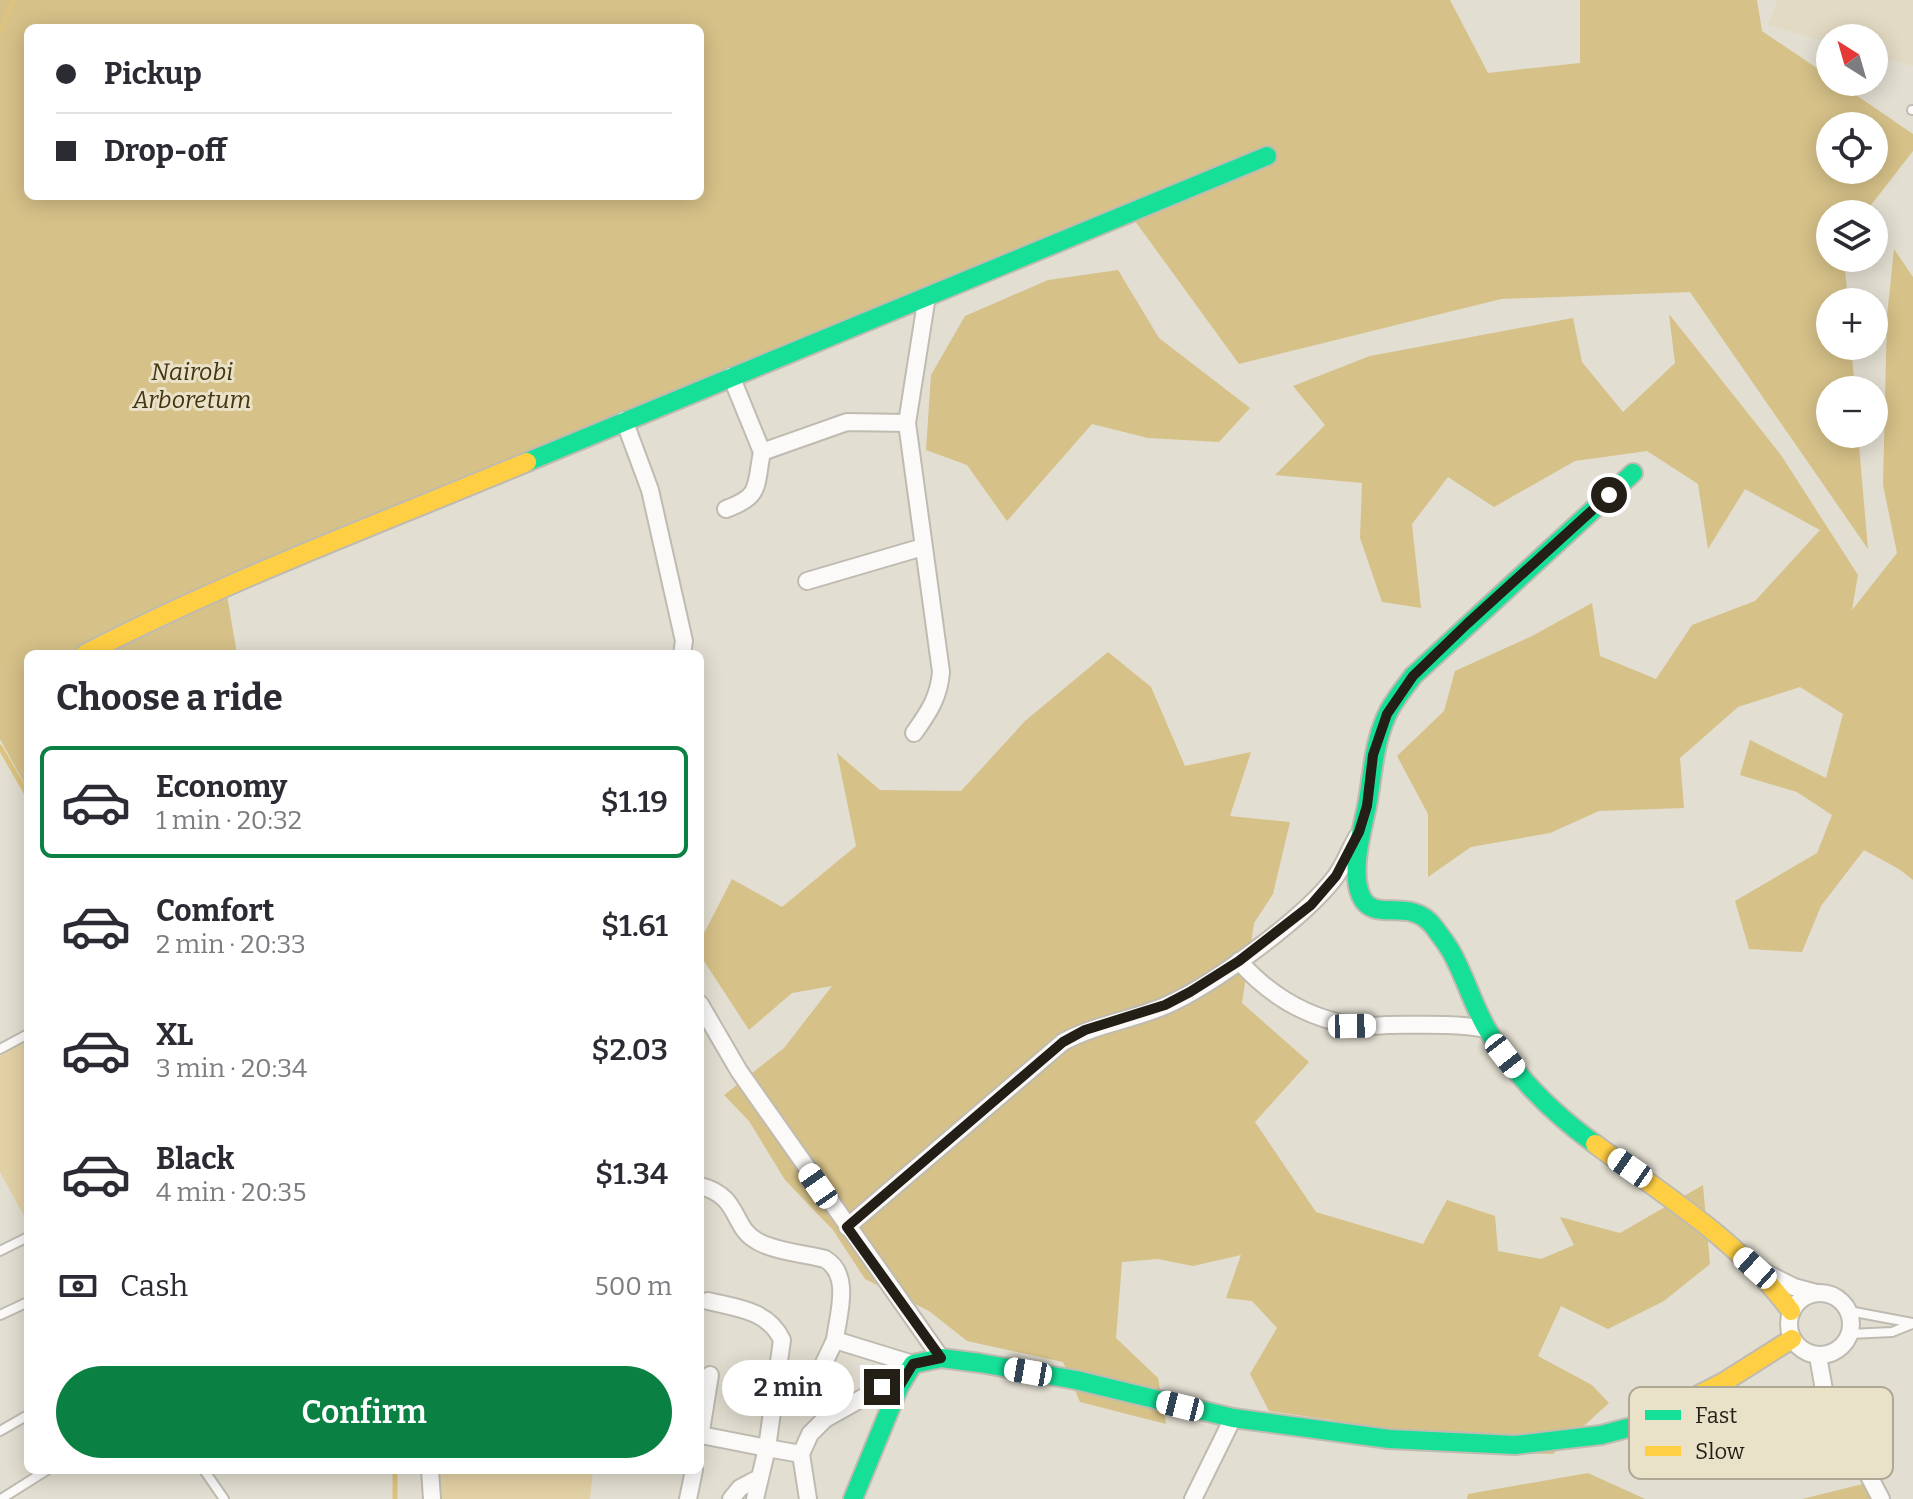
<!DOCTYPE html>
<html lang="en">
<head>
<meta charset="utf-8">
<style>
  body { margin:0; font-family:Bitter,serif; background:#f7f7f7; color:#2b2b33; height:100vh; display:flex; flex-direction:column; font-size:30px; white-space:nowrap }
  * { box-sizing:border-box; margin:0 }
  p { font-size:26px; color:#7c7c81 }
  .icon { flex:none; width:44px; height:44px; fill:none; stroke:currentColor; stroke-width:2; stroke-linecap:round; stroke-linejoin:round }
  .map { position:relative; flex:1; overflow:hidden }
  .sheet { position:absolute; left:24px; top:650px; width:680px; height:824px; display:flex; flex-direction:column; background:#fff; border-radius:12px; box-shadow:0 4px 20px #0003 }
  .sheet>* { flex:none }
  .banner { position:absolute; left:24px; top:24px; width:680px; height:176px; border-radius:12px; box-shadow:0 4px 20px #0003; display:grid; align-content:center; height:176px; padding:0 32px; background:#fff }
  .needle { width:52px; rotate:323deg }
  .fabs { position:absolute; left:1816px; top:24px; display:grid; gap:16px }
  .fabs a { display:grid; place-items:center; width:72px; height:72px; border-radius:50%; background:#fff; box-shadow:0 4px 20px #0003; font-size:40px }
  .end { position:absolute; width:36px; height:36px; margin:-18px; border:10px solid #231f16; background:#fff; box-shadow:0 0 0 4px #fff }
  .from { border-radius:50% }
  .bubble { position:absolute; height:56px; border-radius:28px; background:#fff; box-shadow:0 4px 20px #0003; font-size:26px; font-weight:600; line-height:56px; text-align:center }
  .car { position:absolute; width:24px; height:48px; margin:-24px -12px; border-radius:10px; box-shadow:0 0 6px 2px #0007; background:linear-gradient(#fff 24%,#345 0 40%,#fff 0 76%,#345 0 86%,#fff 0) }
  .banner b { display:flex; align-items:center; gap:28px; height:76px; font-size:30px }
  .banner b+b { border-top:2px solid #e1e1e2 }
  .banner i { width:20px; height:20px; background:#2b2b33 }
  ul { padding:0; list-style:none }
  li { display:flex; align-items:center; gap:24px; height:112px; margin:0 16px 12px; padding:0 16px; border:4px solid transparent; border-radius:12px }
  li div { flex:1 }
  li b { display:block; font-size:30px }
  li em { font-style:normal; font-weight:600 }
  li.active { border-color:#0b8043 }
  li>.icon { width:72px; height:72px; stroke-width:1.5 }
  h2 { padding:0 32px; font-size:36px; line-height:96px }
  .pay { display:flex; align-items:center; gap:20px; height:88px; padding:0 32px; font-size:30px }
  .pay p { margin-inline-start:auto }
  .action { display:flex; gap:16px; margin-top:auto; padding:16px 32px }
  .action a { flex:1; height:92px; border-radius:48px; background:#0b8043; color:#fff; font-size:32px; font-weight:600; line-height:92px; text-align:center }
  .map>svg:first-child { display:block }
</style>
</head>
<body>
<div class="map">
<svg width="1913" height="1499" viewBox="0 0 1913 1499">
  <rect width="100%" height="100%" fill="#e2ded1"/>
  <path fill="#e3dac3" d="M1778,0H1913V66L1874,55V38H1830V43L1768,25Z"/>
  <g fill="#e3d1a6">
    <path d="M28,1038V1223L0,1172V1056Z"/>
    <path d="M438,1470H593L590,1499H438Z"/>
  </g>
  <g fill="#d6c188" fill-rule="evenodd">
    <path d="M0,0H1450L1488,73L1580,63V0H1757L1762,31L1830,77V82H1837L1913,134V151L1864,214H1830V258H1844L1848,302H1830V346H1851L1855,390H1830V434H1858L1868,549L1690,292L1501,299L1239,364L1135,221L224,578L237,654H28V790L0,739ZM28,28H700V196H28ZM1830,126H1874V170H1830Z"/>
    <path d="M1894,249L1913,277V880L1899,869L1864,850L1821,906L1802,952L1749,949L1735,901L1817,853L1832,815L1797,792L1740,775L1750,740L1826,778L1843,714L1800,687L1738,707L1680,758L1684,808L1599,811L1550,833L1471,847L1428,877V814L1397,756L1444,711L1455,671L1532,636L1592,603L1600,656L1656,679L1692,625L1755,601L1820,530L1745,489L1708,549L1698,484L1647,451L1575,461L1494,507L1448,477L1412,524L1421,608L1382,602L1360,538L1362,483L1275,475L1325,425L1293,386L1370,356L1573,318L1582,362L1623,412L1675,363L1669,314L1781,455L1858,575L1852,610L1897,553L1883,485L1887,316Z"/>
    <path d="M1118,270L1159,338L1250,408L1219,442L1148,438L1092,424L1007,521L967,465L926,450L931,375L965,316L1048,280Z"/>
    <path d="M1108,652L1151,687L1185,766L1251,752L1230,816L1290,822L1273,894L1254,923L1242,1003L1309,1062L1255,1122L1316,1212L1423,1244L1447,1200L1495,1216L1498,1251L1541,1259L1574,1245L1560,1217L1620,1233L1703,1185L1710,1264L1664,1301L1608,1329L1561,1306L1538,1356L1592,1385L1609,1403L1553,1454L1408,1450L1332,1420L1269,1411L1250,1374L1277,1328L1252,1301L1226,1298L1241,1255L1193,1266L1158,1259L1122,1262L1116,1338L1158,1378L1166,1424L1080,1402L1063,1362L967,1341L929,1311L865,1279L833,1230L785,1180L749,1121L724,1095L784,1048L832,986L792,993L749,1030L700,955V941L732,879L782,907L856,846L837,753L880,790L961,791L1025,721Z"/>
    <path d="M1588,1473L1645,1499H1467L1468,1494Z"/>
    <path d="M1867,1483L1875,1499H1802Z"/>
  </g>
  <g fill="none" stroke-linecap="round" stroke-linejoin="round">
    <g stroke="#dcc37f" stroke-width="5">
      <path d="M0,32L14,0"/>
      <path d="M0,747L28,796"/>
      <path d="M395,1470V1499"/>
    </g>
    <defs>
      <g id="lane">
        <path d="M1912,110H1913"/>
        <path d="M0,1049L28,1034"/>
        <path d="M0,1251L28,1237"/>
        <path d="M1849,1311L1913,1323"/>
        <path d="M0,1315L28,1302"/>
        <path d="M1850,1334L1892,1332L1912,1324"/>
        <path d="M0,1431L28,1415"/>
        <path d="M204,1470L224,1499"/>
        <path d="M1,1499L47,1470"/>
      </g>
      <g id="street">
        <path d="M731,376L762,452L847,422L907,423L927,296"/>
        <path d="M624,420L650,490L684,641L682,654"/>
        <path d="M907,423L941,672C939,697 929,712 914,733"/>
        <path d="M726,509C762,496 755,486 762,452"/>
        <path d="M807,581L923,547"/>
        <path d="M1239,961C1268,994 1306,1017 1350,1025C1361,1027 1375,1026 1387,1025C1420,1025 1453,1023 1487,1029"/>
        <path d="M700,1004L739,1071L941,1358"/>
        <path d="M700,1186C741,1196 731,1227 757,1241C774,1251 806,1254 825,1259C852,1275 838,1314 835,1340L913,1364"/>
        <path d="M847,1227L1063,1042C1096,1024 1133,1020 1167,1005C1214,984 1301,920 1333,880C1343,868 1349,851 1357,837"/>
        <path d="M1764,1272L1794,1287L1816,1293"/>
        <circle cx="1820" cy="1324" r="31"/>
        <path d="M708,1301C737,1308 768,1310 782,1340L767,1448L801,1454"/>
        <path d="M1818,1356L1824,1390L1881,1499"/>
        <path d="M814,1384L835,1340"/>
        <path d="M701,1435L767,1448L755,1499"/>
        <path d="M700,1437L710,1375"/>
        <path d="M430,1470L432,1499"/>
        <path d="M688,1499L694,1470"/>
        <path d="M731,1499L740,1488L759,1478"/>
        <path d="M808,1499L801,1454L810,1434L825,1419L882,1387L888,1385L899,1387"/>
        <path d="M1193,1499L1233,1418"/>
      </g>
      <g id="fast">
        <path d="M527,462L1267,156"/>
        <path d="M1595,1144C1552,1113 1514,1075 1487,1029C1474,1007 1466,980 1454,957C1449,946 1441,937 1434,927C1410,895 1374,925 1361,896C1350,871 1362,830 1367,806C1373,774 1373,747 1386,717C1392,702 1404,689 1413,676L1633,473"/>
        <path d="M853,1499L899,1387L913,1364L941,1358L980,1363L1076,1380L1233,1418L1389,1439L1515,1445L1601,1435L1639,1425"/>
      </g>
      <g id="slow">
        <path d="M85,654C227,580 379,524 527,462"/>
        <path d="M1595,1144C1664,1195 1740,1241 1791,1311"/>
        <path d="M1639,1425L1724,1382L1792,1339"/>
      </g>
    </defs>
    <use href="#lane" stroke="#bfbbb1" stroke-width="12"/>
    <use href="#street" stroke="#bfbbb1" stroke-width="20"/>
    <use href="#fast" stroke="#bfbbb1" stroke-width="22"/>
    <use href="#slow" stroke="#bfbbb1" stroke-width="22"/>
    <use href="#lane" stroke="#fbfaf8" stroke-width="8"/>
    <use href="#street" stroke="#fbfaf8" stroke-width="16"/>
    <use href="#fast" stroke="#16e098" stroke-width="18"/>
    <use href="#slow" stroke="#ffcf43" stroke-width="18"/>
  </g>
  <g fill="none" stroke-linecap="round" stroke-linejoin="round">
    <path stroke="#231f16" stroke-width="10" d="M882,1387L888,1385L899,1387L913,1364L941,1358L847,1227L1063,1042L1085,1030L1165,1005L1190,992L1239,961L1311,905L1336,876L1359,832L1367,806L1373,755L1387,714L1413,676L1468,623L1609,495"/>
  </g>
  <g text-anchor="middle" stroke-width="6" stroke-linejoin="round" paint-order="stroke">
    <g font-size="24" font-style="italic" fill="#43350d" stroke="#eae1c9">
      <text x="192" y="380">Nairobi<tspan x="192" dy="28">Arboretum</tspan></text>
    </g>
  </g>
  <rect x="1629" y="1387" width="264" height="92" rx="12" fill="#eae1c9" stroke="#aea793" stroke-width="2"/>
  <rect x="1645" y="1410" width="36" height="10" fill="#16e098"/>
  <rect x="1645" y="1446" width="36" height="10" fill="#ffcf43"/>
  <g font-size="22" fill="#231f16">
    <text x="1695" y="1423">Fast</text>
    <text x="1695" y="1459">Slow</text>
  </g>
</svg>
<div class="fabs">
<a><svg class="needle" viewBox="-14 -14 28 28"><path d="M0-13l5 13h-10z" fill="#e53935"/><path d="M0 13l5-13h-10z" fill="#7c7c81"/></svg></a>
<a><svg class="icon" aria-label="locate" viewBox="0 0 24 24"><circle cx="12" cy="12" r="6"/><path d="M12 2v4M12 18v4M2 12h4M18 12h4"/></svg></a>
<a><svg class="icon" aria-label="layers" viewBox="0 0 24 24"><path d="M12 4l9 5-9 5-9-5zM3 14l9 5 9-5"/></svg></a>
<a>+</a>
<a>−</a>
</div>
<i class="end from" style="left:1609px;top:495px"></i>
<i class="end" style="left:882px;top:1387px"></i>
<div class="bubble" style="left:722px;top:1360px;width:132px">2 min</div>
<i class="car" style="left:1352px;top:1026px;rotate:89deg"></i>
<i class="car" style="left:1505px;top:1056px;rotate:142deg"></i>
<i class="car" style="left:1630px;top:1168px;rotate:305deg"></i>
<i class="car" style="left:818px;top:1186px;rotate:325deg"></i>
<i class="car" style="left:1755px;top:1268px;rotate:312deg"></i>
<i class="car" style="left:1028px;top:1372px;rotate:280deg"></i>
<i class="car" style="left:1180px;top:1406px;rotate:284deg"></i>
<div class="banner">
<b><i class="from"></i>Pickup</b>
<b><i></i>Drop-off</b>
</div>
<section class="sheet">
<h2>Choose a ride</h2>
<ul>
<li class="active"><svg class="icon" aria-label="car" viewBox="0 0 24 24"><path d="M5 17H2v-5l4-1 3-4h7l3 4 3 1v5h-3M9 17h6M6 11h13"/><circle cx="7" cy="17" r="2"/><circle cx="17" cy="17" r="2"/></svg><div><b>Economy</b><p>1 min · 20:32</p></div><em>$1.19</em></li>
<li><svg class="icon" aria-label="car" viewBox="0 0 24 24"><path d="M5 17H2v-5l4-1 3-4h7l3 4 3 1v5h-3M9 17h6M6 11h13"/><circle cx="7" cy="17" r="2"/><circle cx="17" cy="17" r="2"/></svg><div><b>Comfort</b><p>2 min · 20:33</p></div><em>$1.61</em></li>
<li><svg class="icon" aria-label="car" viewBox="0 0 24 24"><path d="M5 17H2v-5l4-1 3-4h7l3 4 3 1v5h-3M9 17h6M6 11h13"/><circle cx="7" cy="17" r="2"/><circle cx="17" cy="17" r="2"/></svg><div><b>XL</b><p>3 min · 20:34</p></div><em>$2.03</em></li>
<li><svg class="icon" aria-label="car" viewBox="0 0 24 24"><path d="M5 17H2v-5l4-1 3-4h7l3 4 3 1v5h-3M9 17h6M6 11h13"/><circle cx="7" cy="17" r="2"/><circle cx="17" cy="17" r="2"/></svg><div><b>Black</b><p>4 min · 20:35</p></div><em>$1.34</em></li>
</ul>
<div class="pay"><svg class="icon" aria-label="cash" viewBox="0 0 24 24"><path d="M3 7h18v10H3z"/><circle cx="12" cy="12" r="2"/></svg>Cash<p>500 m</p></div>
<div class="action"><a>Confirm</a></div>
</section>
</div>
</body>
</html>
